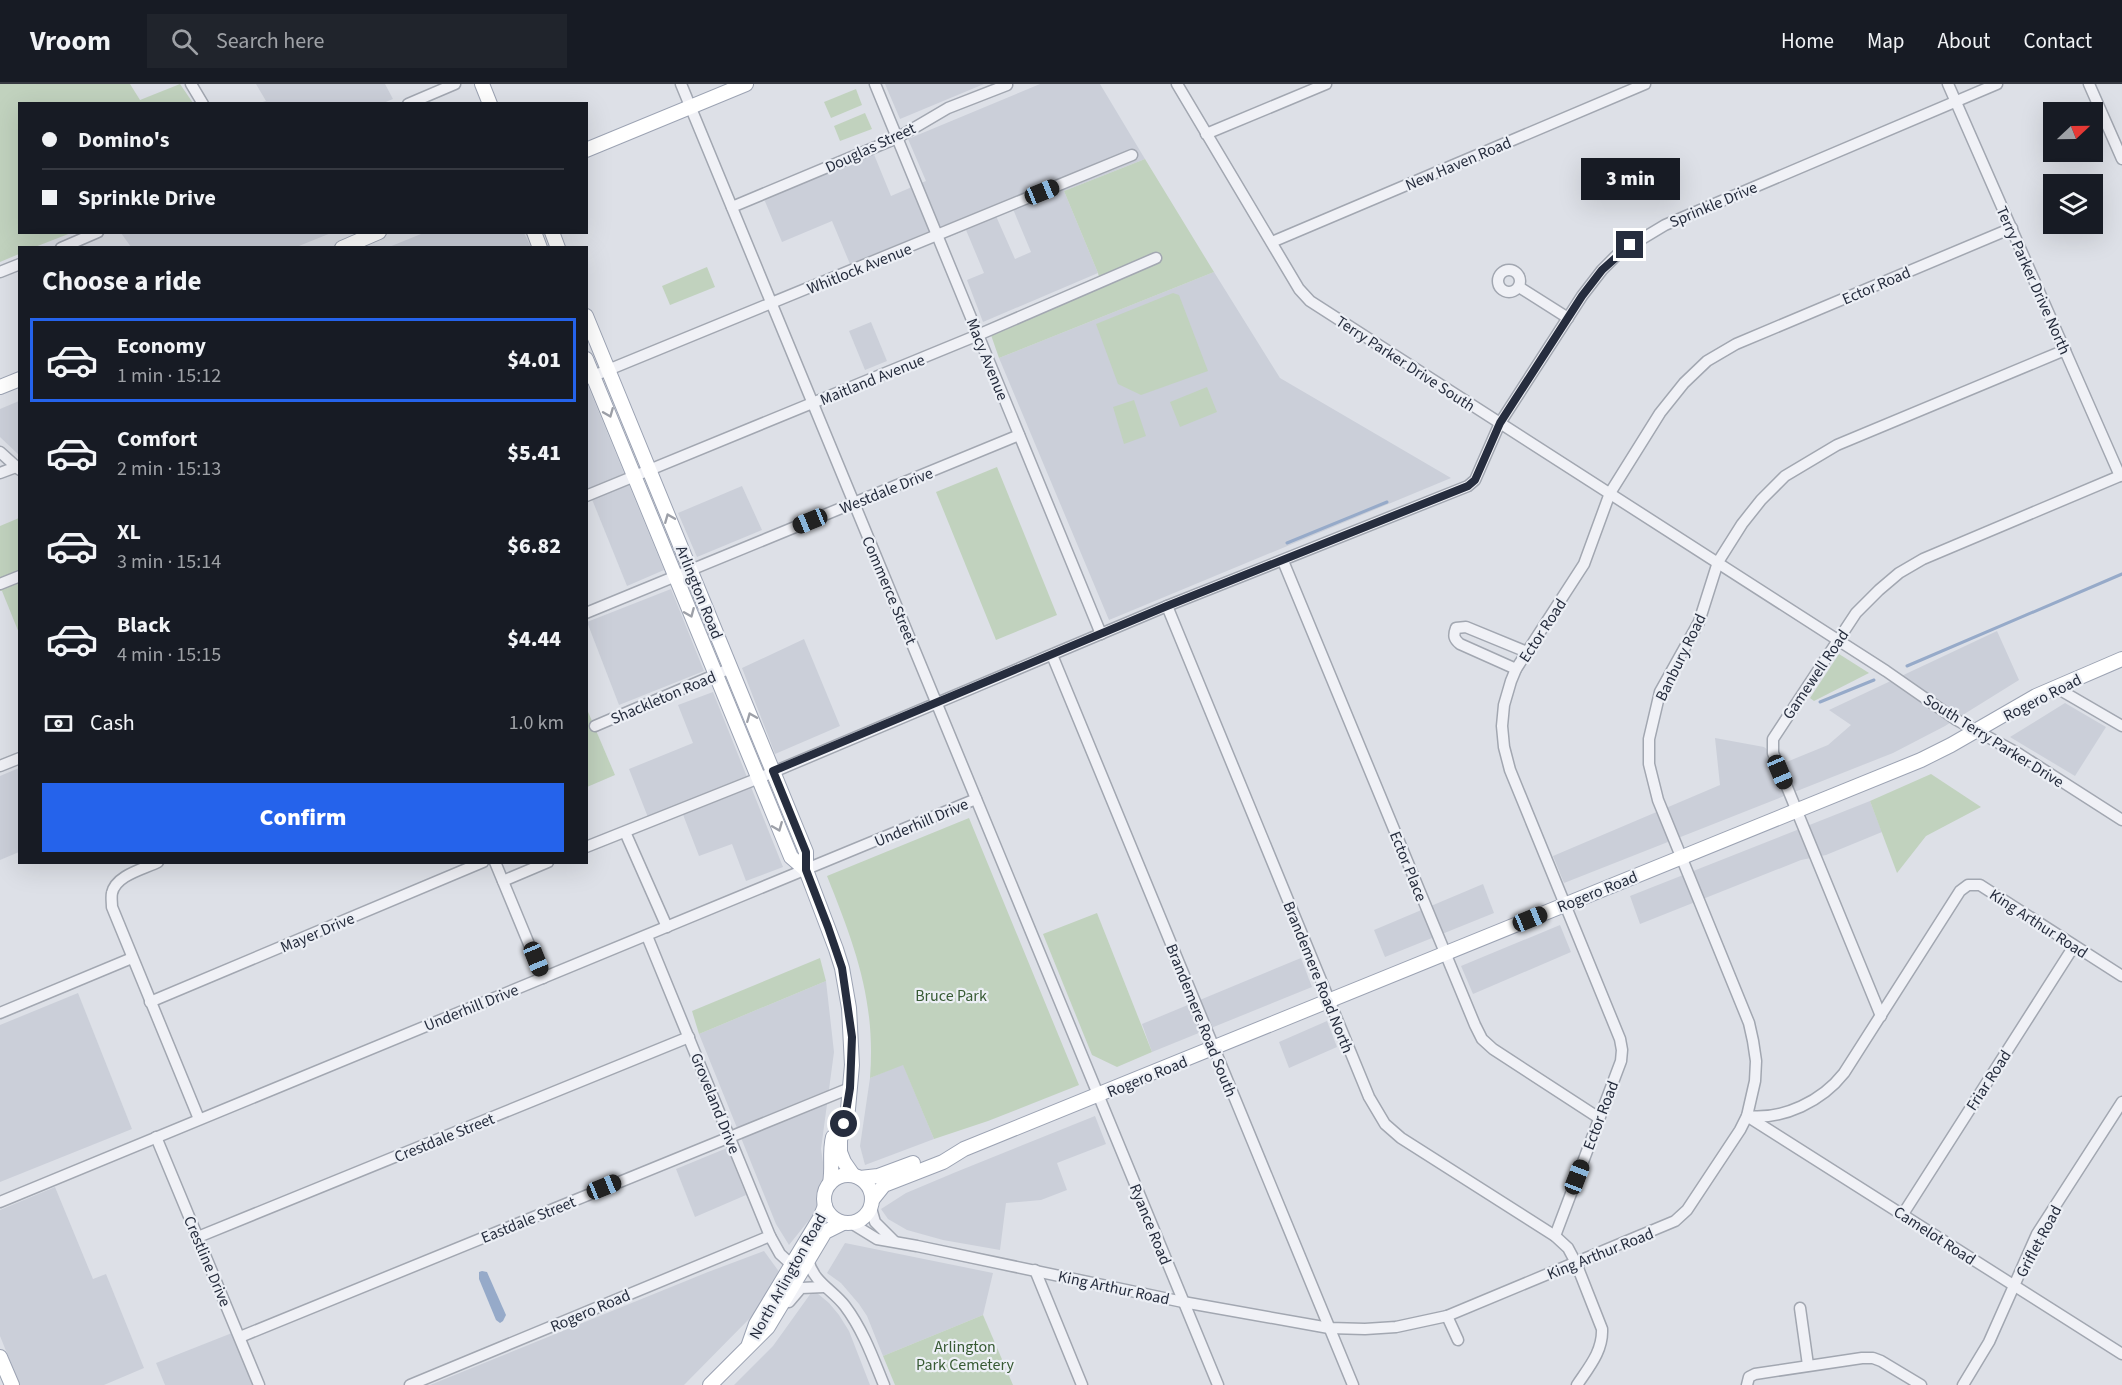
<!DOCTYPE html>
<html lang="en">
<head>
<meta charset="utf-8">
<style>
  body { margin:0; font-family:"Source Sans 3",sans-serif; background:#20242c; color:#f1f3f6; height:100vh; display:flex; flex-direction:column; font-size:22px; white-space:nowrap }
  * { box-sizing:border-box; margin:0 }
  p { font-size:20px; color:#9ea1a6 }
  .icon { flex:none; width:33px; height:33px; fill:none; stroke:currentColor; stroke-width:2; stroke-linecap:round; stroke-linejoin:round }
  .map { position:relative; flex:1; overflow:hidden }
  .panel { position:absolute; left:18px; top:162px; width:570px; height:618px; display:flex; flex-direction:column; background:#171b24; border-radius:0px; box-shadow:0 6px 24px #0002 }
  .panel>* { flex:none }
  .top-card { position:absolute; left:18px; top:18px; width:570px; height:132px; border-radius:0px; box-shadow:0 6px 24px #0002; display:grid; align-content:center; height:132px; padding:0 24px; background:#171b24 }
  .needle { width:39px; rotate:68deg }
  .tools { position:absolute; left:2043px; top:18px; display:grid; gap:12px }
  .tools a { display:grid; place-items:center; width:60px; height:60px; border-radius:0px; background:#171b24; box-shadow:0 6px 24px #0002; font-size:30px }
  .end { position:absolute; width:27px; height:27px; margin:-14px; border:8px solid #262d3e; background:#fff; box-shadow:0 0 0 3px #fff }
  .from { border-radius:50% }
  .bubble { position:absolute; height:42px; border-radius:0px; background:#171b24; box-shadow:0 6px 24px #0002; font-size:20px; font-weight:800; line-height:42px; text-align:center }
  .car { position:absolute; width:18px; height:36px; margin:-18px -9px; border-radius:8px; box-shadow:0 0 4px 2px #0007; background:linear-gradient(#222 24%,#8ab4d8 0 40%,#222 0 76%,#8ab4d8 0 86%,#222 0) }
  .top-card b { display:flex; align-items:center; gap:21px; height:57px; font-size:22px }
  .top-card b+b { border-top:2px solid #363941 }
  .top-card i { width:15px; height:15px; background:#f1f3f6 }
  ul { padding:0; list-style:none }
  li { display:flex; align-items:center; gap:18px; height:84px; margin:0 12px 9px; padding:0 12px; border:3px solid transparent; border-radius:0px }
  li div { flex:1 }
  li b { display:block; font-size:22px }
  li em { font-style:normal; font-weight:800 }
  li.on { border-color:#2563eb }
  li>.icon { width:54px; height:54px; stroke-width:1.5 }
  h2 { padding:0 24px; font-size:27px; line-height:72px }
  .pay { display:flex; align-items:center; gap:15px; height:66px; padding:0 24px; font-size:22px }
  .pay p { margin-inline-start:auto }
  .primary-button { display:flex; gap:12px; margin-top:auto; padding:12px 24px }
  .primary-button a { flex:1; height:69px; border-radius:0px; background:#2563eb; color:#fff; font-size:24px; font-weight:800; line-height:69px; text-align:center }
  header { display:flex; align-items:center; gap:36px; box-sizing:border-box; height:84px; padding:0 30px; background:#171b24; border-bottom:2px solid #363941 }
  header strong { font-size:28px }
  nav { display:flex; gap:33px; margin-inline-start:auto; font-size:21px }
  .search { width:420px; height:54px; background:#20242c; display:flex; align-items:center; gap:15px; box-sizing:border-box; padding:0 21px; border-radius:0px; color:#9ea1a6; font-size:22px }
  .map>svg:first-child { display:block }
</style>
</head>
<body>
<header>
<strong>Vroom</strong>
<div class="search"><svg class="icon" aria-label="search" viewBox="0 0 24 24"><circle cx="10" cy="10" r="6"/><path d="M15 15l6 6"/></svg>Search here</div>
<nav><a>Home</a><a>Map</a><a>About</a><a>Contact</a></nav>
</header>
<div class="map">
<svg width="2122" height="1301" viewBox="0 0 2122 1301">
  <rect width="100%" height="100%" fill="#dde0e7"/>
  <g fill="#cbcfd9" fill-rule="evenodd">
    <path d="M256,0H385L393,15L381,20L259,19L266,17Z"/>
    <path d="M885,0H984L900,35Z"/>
    <path d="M1040,0H1100L1145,75L1064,107L1098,189L983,238L967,196L984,189L966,146L949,153L944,141L850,180L832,137L782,158L764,115L873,68L891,112L926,97L908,55ZM1013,125L1031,168L1015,175L996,132Z"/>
    <path d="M426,148L524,149L531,163H389Z"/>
    <path d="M121,149H331L294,164L131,163Z"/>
    <path d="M1214,188L1280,294L1451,394L1109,536L999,274Z"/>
    <path d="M871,238L887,277L865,286L849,247Z"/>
    <path d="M586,297L664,486L627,502L587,403Z"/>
    <path d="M19,317V371L0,353V325Z"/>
    <path d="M742,402L762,446L697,473L678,429Z"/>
    <path d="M671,505L704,587L619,621L587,538Z"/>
    <path d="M1997,547L2019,596L1945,642L1893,669L1564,799L1553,772L1720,701L1715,654L1764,663L1784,679L1828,661L1851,641L1829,626Z"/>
    <path d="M804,555L840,642L775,670L742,584Z"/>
    <path d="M713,608L783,783L746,797L732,760L699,772L682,728L651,741L629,685L693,659L678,621Z"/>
    <path d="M2065,619L2106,643L2075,692L2010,653Z"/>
    <path d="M19,684V768L0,776V692Z"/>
    <path d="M1870,717L1882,748L1826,771L1801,776L1640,840L1630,812Z"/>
    <path d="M1483,800L1494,829L1385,873L1374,846Z"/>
    <path d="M1560,841L1571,868L1473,910L1461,882Z"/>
    <path d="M1301,874L1312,903L1152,968L1142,940Z"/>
    <path d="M826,897L834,968L821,1065L824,1085L833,1106L789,1161L776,1140L699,950Z"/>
    <path d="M78,909L132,1045L0,1098V941Z"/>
    <path d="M1327,937L1337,963L1289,984L1279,958Z"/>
    <path d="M903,980L934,1055L865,1081L860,1062L870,994Z"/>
    <path d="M1095,1032L1106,1060L1057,1079L1067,1106L1041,1116L1006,1119L1000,1166L943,1156L907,1146L888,1135L881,1125L906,1109L956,1088Z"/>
    <path d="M727,1064L746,1111L695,1133L676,1085Z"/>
    <path d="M55,1103L93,1195L106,1190L144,1284L104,1301H20L0,1252V1126Z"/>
    <path d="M845,1159L993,1189L983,1231L883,1272L867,1232L859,1220L841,1199L827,1189Z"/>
    <path d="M764,1167L780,1189L753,1231L684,1301H430L708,1188Z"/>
    <path d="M811,1209H817L829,1219L839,1231L849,1247L870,1301H734L773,1262Z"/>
    <path d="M232,1249L253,1301H165L156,1279Z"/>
  </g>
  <g fill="#c1d2be">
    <path d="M0,0H130L140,16L180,0L193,19L20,20V148L71,149L35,163L20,164L19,170L0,178Z"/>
    <path d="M856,5L862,21L831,34L824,18Z"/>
    <path d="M865,29L872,45L840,57L834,42Z"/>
    <path d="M1145,75L1214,188L999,274L991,251L1101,201L1098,189L1064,107Z"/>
    <path d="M707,183L715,203L670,221L662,202Z"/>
    <path d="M1173,209L1179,211L1208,287L1141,311L1118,300L1096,240Z"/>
    <path d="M1207,303L1217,328L1180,343L1170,318Z"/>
    <path d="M1134,316L1146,352L1124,360L1113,323Z"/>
    <path d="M997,383L1057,531L996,556L936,408Z"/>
    <path d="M19,434V549L2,507H0V442Z"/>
    <path d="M1839,570L1869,589L1814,617L1810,614Z"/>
    <path d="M586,623L615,691L587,703H586Z"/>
    <path d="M1931,690L1981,723L1926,752L1897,789L1870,717Z"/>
    <path d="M969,734L1079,1001L988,1037L934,1055L903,981L870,994C876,917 855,862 827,792Z"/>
    <path d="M1097,829L1152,968L1117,983L1092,971L1043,850Z"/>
    <path d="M820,874L826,897L699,950L692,927Z"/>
    <path d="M983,1231L1013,1301H895L883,1272Z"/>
  </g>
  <path fill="#96aac9" d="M482,1187L487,1188L506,1231L503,1237L500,1239L496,1236L479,1195V1188Z"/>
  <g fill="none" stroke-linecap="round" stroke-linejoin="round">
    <g stroke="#96aac9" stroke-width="3">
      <path d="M1287,459L1387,418"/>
      <path d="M1907,582L2122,490"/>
      <path d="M1820,618L1874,596"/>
    </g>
    <defs>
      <g id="minor">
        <path d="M191,0L203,20"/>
        <path d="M681,0L1218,1301"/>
        <path d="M875,0L1101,550"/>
        <path d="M1177,0L1299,205L1310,217L1886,587L1955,635L2019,670L2122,736"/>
        <path d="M1948,0L2120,392"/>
        <path d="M2089,0L2122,75"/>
        <path d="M408,20L455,0"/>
        <path d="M1206,50L1326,0"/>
        <path d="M732,123L897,54L948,24L1007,1"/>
        <path d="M1272,158L1645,0"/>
        <path d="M61,164L98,148"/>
        <circle cx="1509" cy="197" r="11"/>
        <path d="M0,188L20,180"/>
        <path d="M1519,203L1568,234"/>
        <path d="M586,295L1132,71"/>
        <path d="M0,368L20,386"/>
        <path d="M0,389L16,383"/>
        <path d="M586,412L978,251L1156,174"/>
        <path d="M1283,477L1475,941L1482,955L1493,965L1599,1034"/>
        <path d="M0,500L20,492"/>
        <path d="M1167,522L1369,1013L1385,1040L1401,1054L1555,1152L1568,1164L1576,1179L1602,1245C1603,1267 1589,1283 1577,1301"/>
        <path d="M586,529L1019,351"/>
        <path d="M1052,571L1353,1301"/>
        <path d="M1516,585L1460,560C1454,555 1453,552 1456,544L1466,543L1527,568"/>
        <path d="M2055,603L2122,642"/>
        <path d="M595,642L731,584"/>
        <path d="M0,682L20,674"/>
        <path d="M625,748L667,843"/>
        <path d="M586,763L759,694L1167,522L1468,402L1475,396L1500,339L1582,212L1602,186L1620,168L1665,141L1997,0"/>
        <path d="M158,778C144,785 116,791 112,809C111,813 112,819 112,823L199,1035"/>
        <path d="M495,778L543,894"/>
        <path d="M503,797L548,778"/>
        <path d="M647,852L770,1152L780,1170L792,1181"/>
        <path d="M150,918L483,778"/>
        <path d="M0,929L132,874"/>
        <path d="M1881,932L1773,669V655L1856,529L1879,506L1899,489L1923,475L2122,391"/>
        <path d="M1747,1032C1784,1036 1822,1017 1844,989L1960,807L1968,801H1980L2122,892"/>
        <path d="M1750,1034L2122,1270"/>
        <path d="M156,1053L259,1301"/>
        <path d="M0,1118L976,715"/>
        <path d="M871,1124L875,1138L894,1157"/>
        <path d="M1903,1130L2074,862"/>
        <path d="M851,1139L877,1155L917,1162L1183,1218L1329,1244L1365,1245L1396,1243L1447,1232L1675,1137L1687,1126L1740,1046L1747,1032L1755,997L1756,977L1753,957L1749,939L1658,716L1649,680V655L1660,608L1699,538L1718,478L1742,440L1761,416L1785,392L1837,361L2065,266"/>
        <path d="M1555,1152L1621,977L1622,966L1620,955L1510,686L1504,663L1502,642L1504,621L1511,597L1516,585L1584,480L1610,409L1660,329L1684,299L1707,277L1736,260L2012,144"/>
        <path d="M198,1153L689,953"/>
        <path d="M808,1176C814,1199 832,1205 845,1222C863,1246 873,1274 884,1301"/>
        <path d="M1035,1186L1082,1301"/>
        <path d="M789,1218L801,1204L824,1203"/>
        <path d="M1800,1224L1808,1281"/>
        <path d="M1447,1232L1458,1256"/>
        <path d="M240,1253L850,1004"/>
        <path d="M410,1301L770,1152"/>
        <path d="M1747,1301L1749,1293L1755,1290L1862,1274H1873L1881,1277L1921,1301"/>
        <path d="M1963,1301L1989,1258L2037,1150L2122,1018"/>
      </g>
      <g id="major">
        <path d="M482,0L490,20"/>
        <path d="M586,66L746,0"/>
        <path d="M534,148L540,164"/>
        <path d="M552,148L558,164"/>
        <path d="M342,164L379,148"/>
        <path d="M586,232L806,768V786L836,865L842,884L849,924L852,981L848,1025L840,1056V1068L844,1078L853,1091"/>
        <path d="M586,275L791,773L806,786"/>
        <path d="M0,303L20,295"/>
        <circle cx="848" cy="1115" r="24"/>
        <path d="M860,1094L878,1092L913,1079"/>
        <path d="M830,1099C833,1083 829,1069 833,1053"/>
        <path d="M872,1116L884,1101L943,1078L964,1065L1921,676L1951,661L2036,612L2122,575"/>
        <path d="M749,1260L756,1240L820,1134L825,1122"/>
        <path d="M0,1273L12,1301"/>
        <path d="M710,1301L768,1243L825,1148L843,1139"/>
      </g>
    </defs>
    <use href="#minor" stroke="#a2a7b1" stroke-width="13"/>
    <use href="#major" stroke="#9ca3b3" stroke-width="16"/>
    <use href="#minor" stroke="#f0f1f6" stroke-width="10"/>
    <use href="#major" stroke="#fff" stroke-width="14"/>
  </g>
  <defs><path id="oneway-chevron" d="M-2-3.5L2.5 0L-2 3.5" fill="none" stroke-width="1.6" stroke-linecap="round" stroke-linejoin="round" transform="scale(1.5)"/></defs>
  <g stroke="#9da0a8">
    <use href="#oneway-chevron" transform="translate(609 329) rotate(68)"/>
    <use href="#oneway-chevron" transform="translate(669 434) rotate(-112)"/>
    <use href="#oneway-chevron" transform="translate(690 529) rotate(67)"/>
    <use href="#oneway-chevron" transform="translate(751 633) rotate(-112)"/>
    <use href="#oneway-chevron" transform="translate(778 743) rotate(68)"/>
  </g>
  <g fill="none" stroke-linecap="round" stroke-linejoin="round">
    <path stroke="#262d3e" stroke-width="8" d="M844,1040L850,1004L852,953L842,884L828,843L806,786V768L773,687L1167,522L1468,402L1475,396L1500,339L1582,212L1602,186L1630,161"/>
  </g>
  <g text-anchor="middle" stroke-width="4.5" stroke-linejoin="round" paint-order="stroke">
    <g font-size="16" fill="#262d3e" stroke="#eceff5">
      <text transform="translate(870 63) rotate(-25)" y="6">Douglas Street</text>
      <text transform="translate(1458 79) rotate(-23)" y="6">New Haven Road</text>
      <text transform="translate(1713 120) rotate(-23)" y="6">Sprinkle Drive</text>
      <text transform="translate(859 184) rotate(-22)" y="6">Whitlock Avenue</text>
      <text transform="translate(2034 196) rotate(66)" y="6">Terry Parker Drive North</text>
      <text transform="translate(1876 201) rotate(-23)" y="6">Ector Road</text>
      <text transform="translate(988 275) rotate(68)" y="6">Macy Avenue</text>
      <text transform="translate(1406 279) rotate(33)" y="6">Terry Parker Drive South</text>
      <text transform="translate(872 295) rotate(-22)" y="6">Maitland Avenue</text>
      <text transform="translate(886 406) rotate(-22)" y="6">Westdale Drive</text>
      <text transform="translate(890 506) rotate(67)" y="6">Commerce Street</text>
      <text transform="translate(700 508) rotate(68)" y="6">Arlington Road</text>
      <text transform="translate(1542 546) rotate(-57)" y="6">Ector Road</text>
      <text transform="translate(1680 573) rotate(-64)" y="6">Banbury Road</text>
      <text transform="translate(1815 590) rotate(-56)" y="6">Gamewell Road</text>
      <text transform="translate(663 613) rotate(-23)" y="6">Shackleton Road</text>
      <text transform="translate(2042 613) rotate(-27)" y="6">Rogero Road</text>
      <text transform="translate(1994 656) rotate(32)" y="6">South Terry Parker Drive</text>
      <text transform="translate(921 738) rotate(-23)" y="6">Underhill Drive</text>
      <text transform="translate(1409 782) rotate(68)" y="6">Ector Place</text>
      <text transform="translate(1597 807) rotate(-22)" y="6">Rogero Road</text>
      <text transform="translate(2039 839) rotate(33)" y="6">King Arthur Road</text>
      <text transform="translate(317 848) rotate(-23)" y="6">Mayer Drive</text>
      <text transform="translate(1319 893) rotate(68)" y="6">Brandemere Road North</text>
      <text transform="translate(471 923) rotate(-22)" y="6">Underhill Drive</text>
      <text transform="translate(1202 936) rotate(68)" y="6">Brandemere Road South</text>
      <text transform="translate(1147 992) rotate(-22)" y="6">Rogero Road</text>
      <text transform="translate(1988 996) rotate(-57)" y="6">Friar Road</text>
      <text transform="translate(716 1019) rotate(68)" y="6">Groveland Drive</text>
      <text transform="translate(1600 1031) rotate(-69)" y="6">Ector Road</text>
      <text transform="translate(444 1053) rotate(-22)" y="6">Crestdale Street</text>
      <text transform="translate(528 1135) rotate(-22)" y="6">Eastdale Street</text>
      <text transform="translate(1151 1140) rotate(68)" y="6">Ryance Road</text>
      <text transform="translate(1935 1151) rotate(33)" y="6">Camelot Road</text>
      <text transform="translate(2038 1157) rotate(-62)" y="6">Griflet Road</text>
      <text transform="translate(1600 1169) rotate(-22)" y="6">King Arthur Road</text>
      <text transform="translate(208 1177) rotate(67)" y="6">Crestline Drive</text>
      <text transform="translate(787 1192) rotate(-61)" y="6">North Arlington Road</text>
      <text transform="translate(1114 1203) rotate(12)" y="6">King Arthur Road</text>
      <text transform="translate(590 1226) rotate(-23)" y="6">Rogero Road</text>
    </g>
    <g font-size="16" fill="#375a33" stroke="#eceff5">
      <text x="951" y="917">Bruce Park</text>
      <text x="965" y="1268">Arlington<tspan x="965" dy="18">Park Cemetery</tspan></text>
    </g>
  </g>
</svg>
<div class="tools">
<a><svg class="needle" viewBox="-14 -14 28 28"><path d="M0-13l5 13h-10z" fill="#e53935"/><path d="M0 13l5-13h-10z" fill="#9ea1a6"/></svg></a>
<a><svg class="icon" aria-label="layers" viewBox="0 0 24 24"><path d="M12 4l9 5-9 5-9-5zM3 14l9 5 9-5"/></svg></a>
</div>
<i class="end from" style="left:844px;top:1040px"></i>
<i class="end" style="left:1630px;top:161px"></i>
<div class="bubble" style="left:1581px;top:74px;width:99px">3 min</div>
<i class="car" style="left:1042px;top:108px;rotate:68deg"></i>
<i class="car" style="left:810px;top:437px;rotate:248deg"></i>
<i class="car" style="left:1780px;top:688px;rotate:157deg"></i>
<i class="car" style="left:1530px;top:835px;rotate:68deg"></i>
<i class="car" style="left:536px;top:875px;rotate:158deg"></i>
<i class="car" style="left:1577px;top:1093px;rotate:21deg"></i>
<i class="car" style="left:604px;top:1103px;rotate:68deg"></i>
<div class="top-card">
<b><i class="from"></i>Domino's</b>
<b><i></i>Sprinkle Drive</b>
</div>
<section class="panel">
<h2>Choose a ride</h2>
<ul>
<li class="on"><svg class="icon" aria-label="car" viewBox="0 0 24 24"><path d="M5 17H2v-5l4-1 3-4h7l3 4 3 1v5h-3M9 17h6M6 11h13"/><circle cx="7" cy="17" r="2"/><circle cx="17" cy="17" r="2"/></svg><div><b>Economy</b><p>1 min · 15:12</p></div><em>$4.01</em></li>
<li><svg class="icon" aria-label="car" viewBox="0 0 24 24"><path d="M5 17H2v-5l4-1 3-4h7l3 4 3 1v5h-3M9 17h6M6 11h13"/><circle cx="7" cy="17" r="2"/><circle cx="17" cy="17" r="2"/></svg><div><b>Comfort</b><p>2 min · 15:13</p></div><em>$5.41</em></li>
<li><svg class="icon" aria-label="car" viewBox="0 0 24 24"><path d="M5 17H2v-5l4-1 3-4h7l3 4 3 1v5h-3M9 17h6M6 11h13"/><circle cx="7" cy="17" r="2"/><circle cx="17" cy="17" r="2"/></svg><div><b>XL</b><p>3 min · 15:14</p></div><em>$6.82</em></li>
<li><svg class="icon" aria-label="car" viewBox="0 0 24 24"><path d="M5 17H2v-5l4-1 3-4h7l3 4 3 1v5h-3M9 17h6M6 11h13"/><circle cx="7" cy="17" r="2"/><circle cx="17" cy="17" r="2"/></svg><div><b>Black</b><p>4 min · 15:15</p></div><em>$4.44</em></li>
</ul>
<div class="pay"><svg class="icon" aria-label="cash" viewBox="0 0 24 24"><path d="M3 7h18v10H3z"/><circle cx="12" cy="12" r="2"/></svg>Cash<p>1.0 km</p></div>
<div class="primary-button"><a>Confirm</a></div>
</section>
</div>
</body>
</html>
